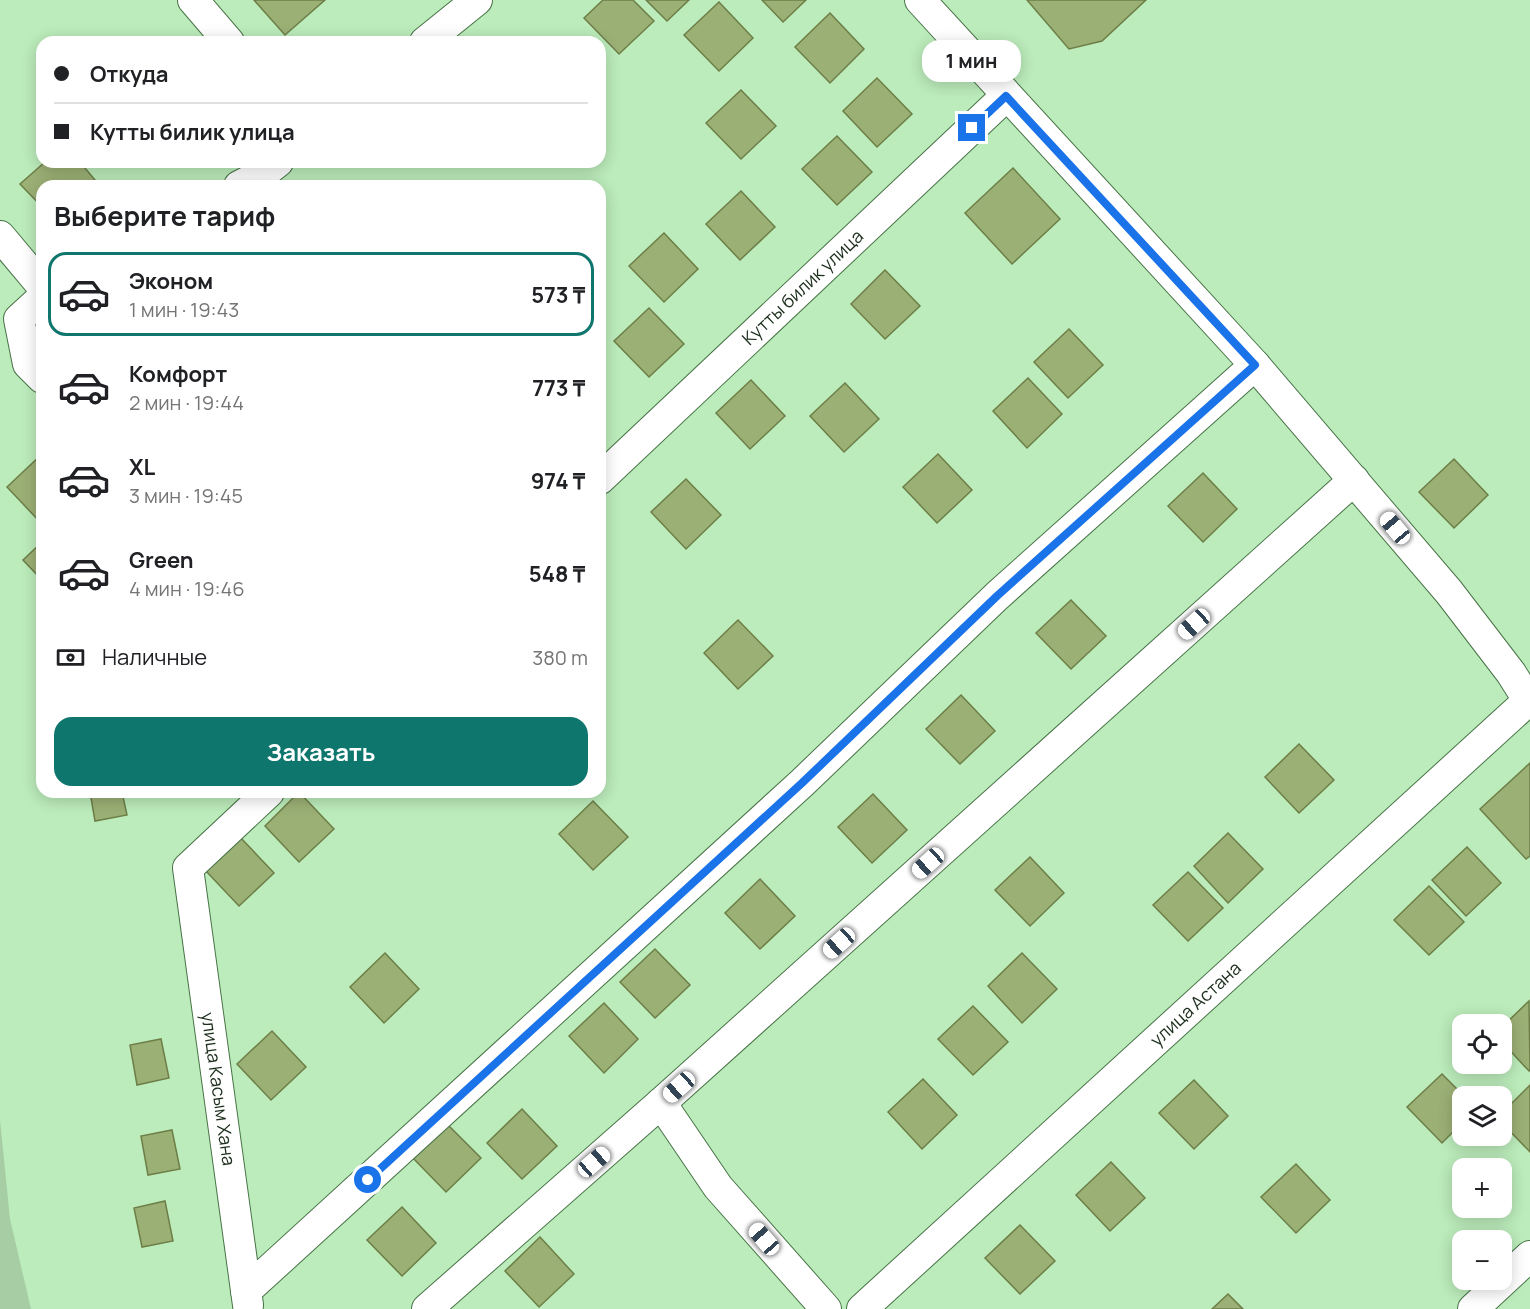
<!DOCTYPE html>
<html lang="ru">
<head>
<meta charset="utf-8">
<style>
  body { margin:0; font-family:Manrope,sans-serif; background:#f2f2f2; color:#202124; height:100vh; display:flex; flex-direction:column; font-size:22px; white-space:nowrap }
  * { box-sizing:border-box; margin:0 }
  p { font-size:20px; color:#757577 }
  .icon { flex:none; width:33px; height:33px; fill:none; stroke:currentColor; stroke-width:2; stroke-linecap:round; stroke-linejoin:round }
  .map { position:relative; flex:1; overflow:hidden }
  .panel { position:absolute; left:36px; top:180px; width:570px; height:618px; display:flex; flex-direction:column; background:#fff; border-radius:18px; box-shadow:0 3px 15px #0003 }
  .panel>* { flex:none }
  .guide { position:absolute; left:36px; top:36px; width:570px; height:132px; border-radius:18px; box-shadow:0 3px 15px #0003; display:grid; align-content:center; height:132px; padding:0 18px; background:#fff }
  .fabs { position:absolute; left:1452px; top:1014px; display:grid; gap:12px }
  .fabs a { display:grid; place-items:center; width:60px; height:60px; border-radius:12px; background:#fff; box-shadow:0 3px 15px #0003; font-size:30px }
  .end { position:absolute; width:27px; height:27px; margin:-14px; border:8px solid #1a73e8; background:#fff; box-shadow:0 0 0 3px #fff }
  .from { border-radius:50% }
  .bubble { position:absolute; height:42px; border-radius:18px; background:#fff; box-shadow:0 3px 15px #0003; font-size:20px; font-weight:700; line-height:42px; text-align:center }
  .car { position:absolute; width:18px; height:36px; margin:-18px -9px; border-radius:8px; box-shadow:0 0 4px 2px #0007; background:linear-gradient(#fff 24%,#345 0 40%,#fff 0 76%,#345 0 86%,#fff 0) }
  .guide b { display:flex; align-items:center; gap:21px; height:57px; font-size:22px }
  .guide b+b { border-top:2px solid #e0e0e0 }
  .guide i { width:15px; height:15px; background:#202124 }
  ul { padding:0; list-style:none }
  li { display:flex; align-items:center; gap:18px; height:84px; margin:0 12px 9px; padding:0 6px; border:3px solid transparent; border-radius:18px }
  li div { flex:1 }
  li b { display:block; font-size:22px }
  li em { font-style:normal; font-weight:700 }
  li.active { border-color:#0f766e }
  li>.icon { width:54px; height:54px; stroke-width:1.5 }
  h2 { padding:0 18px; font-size:27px; line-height:72px }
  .pay { display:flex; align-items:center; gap:15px; height:66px; padding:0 18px; font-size:22px }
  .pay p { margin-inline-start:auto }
  .button { display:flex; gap:12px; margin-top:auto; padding:12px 18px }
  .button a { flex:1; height:69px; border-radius:18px; background:#0f766e; color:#fff; font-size:24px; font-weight:700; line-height:69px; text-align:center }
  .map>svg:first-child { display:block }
</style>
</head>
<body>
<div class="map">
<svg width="1530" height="1309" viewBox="0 0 1530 1309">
  <rect width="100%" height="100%" fill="#bcecbb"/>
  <path fill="#a6cda4" d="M0,1120L10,1219L31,1309H0Z"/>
  <g fill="#9bb075" stroke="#6d7f47" stroke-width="1.5">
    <path d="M254,0H325L285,35Z"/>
    <path d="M603,0H633L654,21L619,54L584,18Z"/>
    <path d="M646,0H689L667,21Z"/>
    <path d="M762,0H806L783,22Z"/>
    <path d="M1027,0H1146L1102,41L1069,49Z"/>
    <path d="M719,2L753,38L719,71L684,35Z"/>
    <path d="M830,13L864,49L830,83L795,47Z"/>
    <path d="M877,78L912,114L877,147L843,111Z"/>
    <path d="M741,90L776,126L741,159L706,123Z"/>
    <path d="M837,136L872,172L837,205L802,169Z"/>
    <path d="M45,162H80L100,186H42V207L20,184Z"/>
    <path d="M1013,168L1060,219L1012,264L965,213Z"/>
    <path d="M741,191L775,227L740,260L706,224Z"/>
    <path d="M664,233L698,269L664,302L629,266Z"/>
    <path d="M885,270L920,306L885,339L851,304Z"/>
    <path d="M649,308L684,344L649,377L614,341Z"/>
    <path d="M1069,329L1103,365L1068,398L1034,362Z"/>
    <path d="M1028,378L1062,414L1027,448L993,411Z"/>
    <path d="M751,380L785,416L750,449L716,413Z"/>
    <path d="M845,383L879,419L844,452L810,416Z"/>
    <path d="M42,454V523H41L7,487Z"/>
    <path d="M938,454L972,490L937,523L903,487Z"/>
    <path d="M1454,459L1488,495L1454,528L1419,492Z"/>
    <path d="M1203,473L1237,509L1203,542L1168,506Z"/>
    <path d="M686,479L721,515L686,549L651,512Z"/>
    <path d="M42,542V580L23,560Z"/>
    <path d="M1071,600L1106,636L1071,669L1036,633Z"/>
    <path d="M738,620L773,656L738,689L704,653Z"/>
    <path d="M961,695L995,731L960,764L926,729Z"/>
    <path d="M1299,744L1334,780L1299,813L1265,777Z"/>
    <path d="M1530,763V856L1526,859L1480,809Z"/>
    <path d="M90,792H122L127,815L95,821Z"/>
    <path d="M299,792L334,829L299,862L265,826Z"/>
    <path d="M873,794L907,830L872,863L838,827Z"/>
    <path d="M593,801L628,837L593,870L559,834Z"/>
    <path d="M1228,833L1263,869L1228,903L1194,866Z"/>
    <path d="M240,837L274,873L239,906L205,870Z"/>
    <path d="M1467,847L1501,883L1466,916L1432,880Z"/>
    <path d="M1030,857L1064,893L1030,926L995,890Z"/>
    <path d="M1188,872L1223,908L1188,941L1153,905Z"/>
    <path d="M760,879L795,916L760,949L725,913Z"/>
    <path d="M1429,886L1464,922L1429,955L1394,920Z"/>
    <path d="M655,949L690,985L655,1018L620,982Z"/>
    <path d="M385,953L419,989L384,1023L350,987Z"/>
    <path d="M1022,953L1057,989L1022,1023L988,986Z"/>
    <path d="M1529,1001L1530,1069L1529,1071L1502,1042V1027Z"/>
    <path d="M604,1003L638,1039L604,1073L569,1036Z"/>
    <path d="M973,1006L1008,1042L973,1075L938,1039Z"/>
    <path d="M272,1031L306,1067L271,1100L237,1064Z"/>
    <path d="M161,1039L169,1078L137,1085L130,1045Z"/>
    <path d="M1442,1074L1464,1096L1462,1123L1442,1143L1407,1107Z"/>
    <path d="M923,1079L957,1115L922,1149L888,1112Z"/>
    <path d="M1194,1080L1228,1116L1194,1149L1159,1113Z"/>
    <path d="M1530,1085V1152L1502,1123V1113Z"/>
    <path d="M522,1109L557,1146L522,1179L487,1143Z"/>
    <path d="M446,1123L481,1158L446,1192L411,1156Z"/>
    <path d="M172,1130L180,1169L148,1175L141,1136Z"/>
    <path d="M1111,1162L1145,1198L1110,1231L1076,1195Z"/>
    <path d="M1296,1164L1330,1200L1296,1233L1261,1197Z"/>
    <path d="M165,1201L173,1241L142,1247L134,1208Z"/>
    <path d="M402,1207L436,1243L402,1276L367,1240Z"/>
    <path d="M1020,1225L1055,1261L1020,1294L985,1258Z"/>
    <path d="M540,1237L574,1274L539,1307L505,1271Z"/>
    <path d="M1228,1294L1243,1309H1212Z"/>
  </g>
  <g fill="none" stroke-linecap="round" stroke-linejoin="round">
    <defs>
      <g id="minor">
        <path d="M193,0L229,42"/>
        <path d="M425,42L477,0"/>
        <path d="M239,186L264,173L278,162"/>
        <path d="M0,236L42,286"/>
        <path d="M42,298L19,319L28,364L42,378"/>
        <path d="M1255,365L1449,592L1511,673L1528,700"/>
        <path id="s1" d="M600,479L1006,96"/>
        <path d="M661,1103L718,1187L826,1309"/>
        <path d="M246,1291L802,783L997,596L1255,365L920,0"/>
        <path d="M248,1305L188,868L269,792"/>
        <path d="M427,1309L661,1103L1354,480"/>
        <path id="s2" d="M862,1309L1530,699"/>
        <path d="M1473,1309L1530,1256"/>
      </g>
    </defs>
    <use href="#minor" stroke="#487347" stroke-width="32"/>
    <use href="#minor" stroke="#fff" stroke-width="30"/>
  </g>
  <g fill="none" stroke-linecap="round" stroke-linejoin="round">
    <path stroke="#1a73e8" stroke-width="8" d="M368,1180L802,783L997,596L1255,365L1006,96L972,128"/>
  </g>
  <g text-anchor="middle" stroke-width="4.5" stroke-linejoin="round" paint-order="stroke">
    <g font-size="18" fill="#1b2d1b" stroke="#fefefe">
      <text dy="6" stroke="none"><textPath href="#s1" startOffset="279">Кутты билик улица</textPath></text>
      <text dy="6" stroke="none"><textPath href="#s2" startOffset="452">улица Астана</textPath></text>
      <text transform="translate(218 1089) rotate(82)" y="6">улица Касым Хана</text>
    </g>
  </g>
</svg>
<div class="fabs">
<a><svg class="icon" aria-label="locate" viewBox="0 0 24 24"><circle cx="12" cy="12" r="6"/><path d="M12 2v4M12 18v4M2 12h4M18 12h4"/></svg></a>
<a><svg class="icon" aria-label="layers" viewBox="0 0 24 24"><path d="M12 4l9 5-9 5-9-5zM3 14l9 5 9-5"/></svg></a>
<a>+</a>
<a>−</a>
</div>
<i class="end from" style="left:368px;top:1180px"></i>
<i class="end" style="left:972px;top:128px"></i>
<div class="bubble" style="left:922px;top:40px;width:99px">1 мин</div>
<i class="car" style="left:1395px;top:528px;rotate:320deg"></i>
<i class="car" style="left:1194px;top:624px;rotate:228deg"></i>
<i class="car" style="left:928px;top:863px;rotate:228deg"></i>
<i class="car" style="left:839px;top:943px;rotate:228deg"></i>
<i class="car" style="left:679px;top:1087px;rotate:228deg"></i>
<i class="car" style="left:594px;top:1162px;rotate:49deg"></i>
<i class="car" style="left:764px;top:1239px;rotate:319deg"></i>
<div class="guide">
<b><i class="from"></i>Откуда</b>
<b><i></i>Кутты билик улица</b>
</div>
<section class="panel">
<h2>Выберите тариф</h2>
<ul>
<li class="active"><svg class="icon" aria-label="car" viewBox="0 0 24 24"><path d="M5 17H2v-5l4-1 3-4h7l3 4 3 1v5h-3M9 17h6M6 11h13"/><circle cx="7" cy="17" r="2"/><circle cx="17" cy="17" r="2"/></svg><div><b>Эконом</b><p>1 мин · 19:43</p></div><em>573 ₸</em></li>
<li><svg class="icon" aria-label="car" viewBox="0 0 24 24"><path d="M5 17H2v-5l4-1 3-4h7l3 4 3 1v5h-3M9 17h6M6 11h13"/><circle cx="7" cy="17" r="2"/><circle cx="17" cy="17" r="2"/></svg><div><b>Комфорт</b><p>2 мин · 19:44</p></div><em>773 ₸</em></li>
<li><svg class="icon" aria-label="car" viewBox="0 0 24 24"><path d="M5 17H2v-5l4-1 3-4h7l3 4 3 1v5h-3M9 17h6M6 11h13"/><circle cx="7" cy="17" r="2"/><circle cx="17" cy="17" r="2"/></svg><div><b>XL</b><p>3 мин · 19:45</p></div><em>974 ₸</em></li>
<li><svg class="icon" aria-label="car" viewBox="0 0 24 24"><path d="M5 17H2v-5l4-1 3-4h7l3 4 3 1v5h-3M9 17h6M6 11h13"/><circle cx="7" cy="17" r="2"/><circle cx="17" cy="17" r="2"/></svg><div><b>Green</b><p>4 мин · 19:46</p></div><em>548 ₸</em></li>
</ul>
<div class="pay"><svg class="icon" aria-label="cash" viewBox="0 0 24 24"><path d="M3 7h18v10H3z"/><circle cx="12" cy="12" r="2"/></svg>Наличные<p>380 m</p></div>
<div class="button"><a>Заказать</a></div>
</section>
</div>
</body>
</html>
